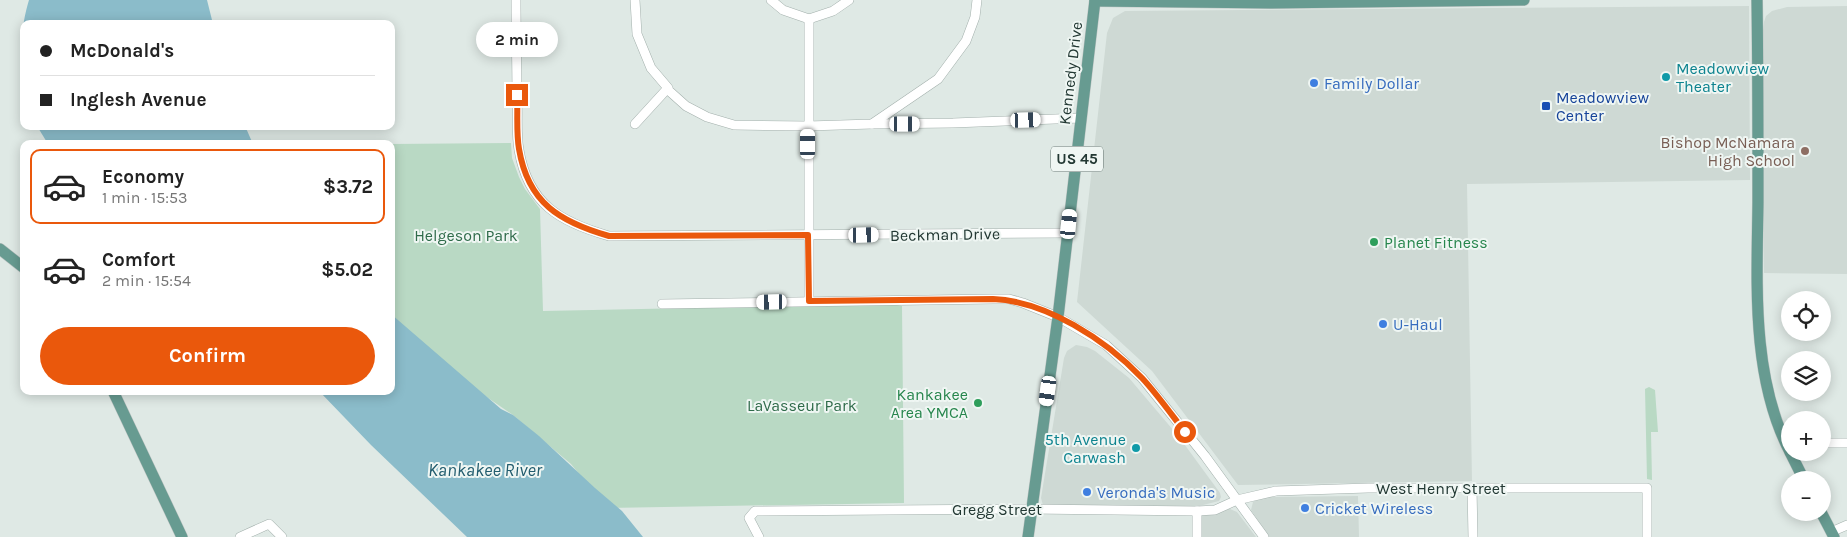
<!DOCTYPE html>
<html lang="en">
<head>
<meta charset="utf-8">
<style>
  body { margin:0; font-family:Karla,sans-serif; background:#f6f6f6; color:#222; height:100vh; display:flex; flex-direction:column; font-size:19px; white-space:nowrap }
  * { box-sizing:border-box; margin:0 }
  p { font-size:16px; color:#767676 }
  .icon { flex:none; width:28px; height:28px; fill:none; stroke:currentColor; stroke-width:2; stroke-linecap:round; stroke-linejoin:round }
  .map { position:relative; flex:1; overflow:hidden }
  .details { position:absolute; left:20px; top:140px; width:375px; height:255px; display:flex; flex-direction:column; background:#fff; border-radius:10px; box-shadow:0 2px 12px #0003 }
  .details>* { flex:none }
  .banner { position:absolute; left:20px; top:20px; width:375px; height:110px; border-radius:10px; box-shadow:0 2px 12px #0003; display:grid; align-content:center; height:110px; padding:0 20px; background:#fff }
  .fabs { position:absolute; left:1781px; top:291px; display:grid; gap:10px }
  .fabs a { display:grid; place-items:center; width:50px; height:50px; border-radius:50%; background:#fff; box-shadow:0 2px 12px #0003; font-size:25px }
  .end { position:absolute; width:22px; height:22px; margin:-11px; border:6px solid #ea580c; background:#fff; box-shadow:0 0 0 2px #fff }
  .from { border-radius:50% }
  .bubble { position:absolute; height:35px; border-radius:18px; background:#fff; box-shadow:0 2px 12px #0003; font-size:16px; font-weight:700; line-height:35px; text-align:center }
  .car { position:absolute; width:15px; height:30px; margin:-15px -8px; border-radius:6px; box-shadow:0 0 4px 1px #0007; background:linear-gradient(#fff 24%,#345 0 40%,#fff 0 76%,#345 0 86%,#fff 0) }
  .banner b { display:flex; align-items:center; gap:18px; height:48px; font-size:19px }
  .banner b+b { border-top:1px solid #e0e0e0 }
  .banner i { width:12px; height:12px; background:#222 }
  ul { padding:9px 0 0; list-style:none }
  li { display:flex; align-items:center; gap:15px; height:75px; margin:0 10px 8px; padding:0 10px; border:2px solid transparent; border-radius:10px }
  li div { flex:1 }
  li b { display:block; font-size:19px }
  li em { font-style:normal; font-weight:700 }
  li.current { border-color:#ea580c }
  li>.icon { width:45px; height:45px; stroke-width:1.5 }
  .button { display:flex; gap:10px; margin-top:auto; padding:10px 20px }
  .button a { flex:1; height:58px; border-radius:30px; background:#ea580c; color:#fff; font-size:20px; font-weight:700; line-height:58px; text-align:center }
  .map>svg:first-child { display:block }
</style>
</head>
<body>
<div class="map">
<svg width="1847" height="537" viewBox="0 0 1847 537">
  <rect width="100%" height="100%" fill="#dfe9e5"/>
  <g fill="#ced9d4">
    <path d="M1749,6L1750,180L1467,184L1472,481L1238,485L1152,371L1077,302L1107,33L1113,18L1125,11Z"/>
    <path d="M1847,6V274L1764,273L1763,30L1764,22L1766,16L1772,11L1787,7Z"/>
    <path d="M1076,345L1087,347L1095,351L1129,378L1179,437L1220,493L1221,497L1219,501L1199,506L1043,505L1041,498L1064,358L1067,351Z"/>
    <path d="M1358,496L1359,537H1269L1251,510L1253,502L1257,499L1268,497Z"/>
    <path d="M1225,509H1230L1237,512L1256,537H1201L1202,516Z"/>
  </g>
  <g fill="#b9d9c4">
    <path d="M511,143L512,158L519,177L525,189L540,209L543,311L892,304L902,306L904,503L607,508L571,464L513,415L478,391L391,316V144Z"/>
    <path d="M1649,387L1655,390L1658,432H1651L1652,480L1647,479L1645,389Z"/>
  </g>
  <g fill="#8bbcca">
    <path d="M29,0H207L213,24H24V91C17,64 21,26 29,0Z"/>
    <path d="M37,126H245L253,144H48Z"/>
    <path d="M391,314L501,409L513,415L539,436L595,488L622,511L643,537H467L371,445L319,391H391Z"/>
  </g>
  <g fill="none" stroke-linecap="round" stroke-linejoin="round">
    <defs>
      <g id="minor">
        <path d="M516,0C516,33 517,67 517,100C518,116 516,134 519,150C528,204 560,222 609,236L1068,233"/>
        <path d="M635,0L637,34L651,68L668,88L667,89L686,106L707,117L734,125L808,126L872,124L938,79L966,41L975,17L977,0"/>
        <path d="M771,0L783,10L809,19"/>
        <path d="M809,19V301"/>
        <path d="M809,19L833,11L849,0"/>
        <path d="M635,124L667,89"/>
        <path d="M872,124L953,123L1081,118"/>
        <path d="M662,304L993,299H1009L1023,303L1058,317L1106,345L1142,378L1205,456L1264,537"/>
        <path d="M1822,443H1847"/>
        <path d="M1472,488L1473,537"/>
        <path d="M1197,511V537"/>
        <path d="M1831,532L1847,525"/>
        <path d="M240,537L269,524L282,537"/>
        <path d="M759,537L749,518L755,511L1031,509L1197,511L1215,510L1237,500L1276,491L1368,488H1647V537"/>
      </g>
      <g id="major">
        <path d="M1757,0C1758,67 1758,135 1758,202C1757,284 1751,377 1790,452"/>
        <path d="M1095,1L1271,3L1524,0"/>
        <path d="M0,249L24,268"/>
        <path d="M113,391L182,537"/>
        <path d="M1790,452L1804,480"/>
        <path d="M1821,512L1834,537"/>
        <path d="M1028,537L1058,317L1095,0"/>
      </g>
    </defs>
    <use href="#minor" stroke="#a3b0ac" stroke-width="10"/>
    <use href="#major" stroke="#bdc3c2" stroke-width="12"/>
    <use href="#minor" stroke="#fff" stroke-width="9"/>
    <use href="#major" stroke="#679b91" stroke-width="11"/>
  </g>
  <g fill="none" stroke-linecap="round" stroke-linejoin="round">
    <path stroke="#ea580c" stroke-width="6" d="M517,95C518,113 516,132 519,149C528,203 560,222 609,236L808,235L809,301L993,299C1046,301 1106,340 1142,378C1157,394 1171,414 1185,432"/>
  </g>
  <g fill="#0f9aa8" stroke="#eff6f3" stroke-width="2">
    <circle cx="1666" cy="77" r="5"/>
    <circle cx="1136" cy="448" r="5"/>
  </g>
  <g fill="#3f7fe0" stroke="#eff6f3" stroke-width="2">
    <circle cx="1314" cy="83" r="5"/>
    <circle cx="1383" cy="324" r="5"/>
    <circle cx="1087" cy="492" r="5"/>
    <circle cx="1305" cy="508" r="5"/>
  </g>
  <rect fill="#1a4fb4" stroke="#eff6f3" stroke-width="2" x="1541" y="101" width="10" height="10" rx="2.5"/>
  <circle fill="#8d6e63" stroke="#eff6f3" stroke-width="2" cx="1805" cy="151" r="5"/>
  <g fill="#2e9e5b" stroke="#eff6f3" stroke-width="2">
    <circle cx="1374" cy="242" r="5"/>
    <circle cx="978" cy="403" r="5"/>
  </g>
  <g text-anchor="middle" stroke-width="4" stroke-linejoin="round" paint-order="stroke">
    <rect fill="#eff6f3" stroke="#60716d" stroke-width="1" x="1051" y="146.5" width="52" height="25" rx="4"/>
    <g font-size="15" font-weight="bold" fill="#223833">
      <text x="1077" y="164">US 45</text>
    </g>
    <g font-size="16" fill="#0d838f" stroke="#eff6f3" text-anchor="start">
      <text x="1676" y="74">Meadowview<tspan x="1676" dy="18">Theater</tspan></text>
      <text x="1126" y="445" text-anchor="end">5th Avenue<tspan x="1126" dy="18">Carwash</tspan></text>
    </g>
    <g font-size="16" fill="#223833" stroke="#eff6f3">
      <text transform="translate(1070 73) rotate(-83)" y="6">Kennedy Drive</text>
      <text transform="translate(945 234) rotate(-1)" y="6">Beckman Drive</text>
      <text x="1441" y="494">West Henry Street</text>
      <text x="997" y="515">Gregg Street</text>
    </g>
    <g font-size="16" fill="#366cbe" stroke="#eff6f3" text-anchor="start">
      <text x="1324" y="89">Family Dollar</text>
      <text x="1393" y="330">U-Haul</text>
      <text x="1097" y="498">Veronda's Music</text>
      <text x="1315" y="514">Cricket Wireless</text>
    </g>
    <g font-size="16" fill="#164399" stroke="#eff6f3" text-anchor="start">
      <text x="1556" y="103">Meadowview<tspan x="1556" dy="18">Center</tspan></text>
    </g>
    <g font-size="16" fill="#785e54" stroke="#eff6f3" text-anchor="end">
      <text x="1795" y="148">Bishop McNamara<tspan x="1795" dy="18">High School</tspan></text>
    </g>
    <g font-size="16" fill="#2f6b4a" stroke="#eff6f3">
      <text x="466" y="241">Helgeson Park</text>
      <text x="802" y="411">LaVasseur Park</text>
    </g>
    <g font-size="16" fill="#27864d" stroke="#eff6f3" text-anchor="start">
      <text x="1384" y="248">Planet Fitness</text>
      <text x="968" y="400" text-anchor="end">Kankakee<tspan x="968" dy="18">Area YMCA</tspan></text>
    </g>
    <g font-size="18" font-style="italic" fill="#215c6e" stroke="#eff6f3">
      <text x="485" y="476">Kankakee River</text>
    </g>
  </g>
</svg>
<div class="fabs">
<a><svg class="icon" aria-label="locate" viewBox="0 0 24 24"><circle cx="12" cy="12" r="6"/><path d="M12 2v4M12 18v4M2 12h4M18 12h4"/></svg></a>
<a><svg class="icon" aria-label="layers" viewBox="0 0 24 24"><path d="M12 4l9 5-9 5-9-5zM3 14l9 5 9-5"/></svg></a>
<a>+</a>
<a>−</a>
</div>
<i class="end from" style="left:1185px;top:432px"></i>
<i class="end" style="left:517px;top:95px"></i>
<div class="bubble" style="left:476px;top:22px;width:82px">2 min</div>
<i class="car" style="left:1026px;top:120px;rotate:88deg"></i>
<i class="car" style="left:905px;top:124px;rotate:90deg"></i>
<i class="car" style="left:808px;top:144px;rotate:0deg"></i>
<i class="car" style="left:1069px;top:224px;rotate:6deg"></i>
<i class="car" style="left:864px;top:235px;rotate:89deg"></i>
<i class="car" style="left:772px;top:302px;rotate:269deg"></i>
<i class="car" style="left:1048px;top:391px;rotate:188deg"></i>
<div class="banner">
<b><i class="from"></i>McDonald's</b>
<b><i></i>Inglesh Avenue</b>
</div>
<section class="details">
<ul>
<li class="current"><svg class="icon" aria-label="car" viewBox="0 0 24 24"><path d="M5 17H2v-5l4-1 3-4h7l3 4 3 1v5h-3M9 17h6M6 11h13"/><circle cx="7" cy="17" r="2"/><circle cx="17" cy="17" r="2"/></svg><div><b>Economy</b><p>1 min · 15:53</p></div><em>$3.72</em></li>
<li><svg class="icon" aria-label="car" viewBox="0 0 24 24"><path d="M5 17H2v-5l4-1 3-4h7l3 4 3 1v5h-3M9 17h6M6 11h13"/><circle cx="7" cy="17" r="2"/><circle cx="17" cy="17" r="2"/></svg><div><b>Comfort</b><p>2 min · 15:54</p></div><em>$5.02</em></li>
</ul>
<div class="button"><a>Confirm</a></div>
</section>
</div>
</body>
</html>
